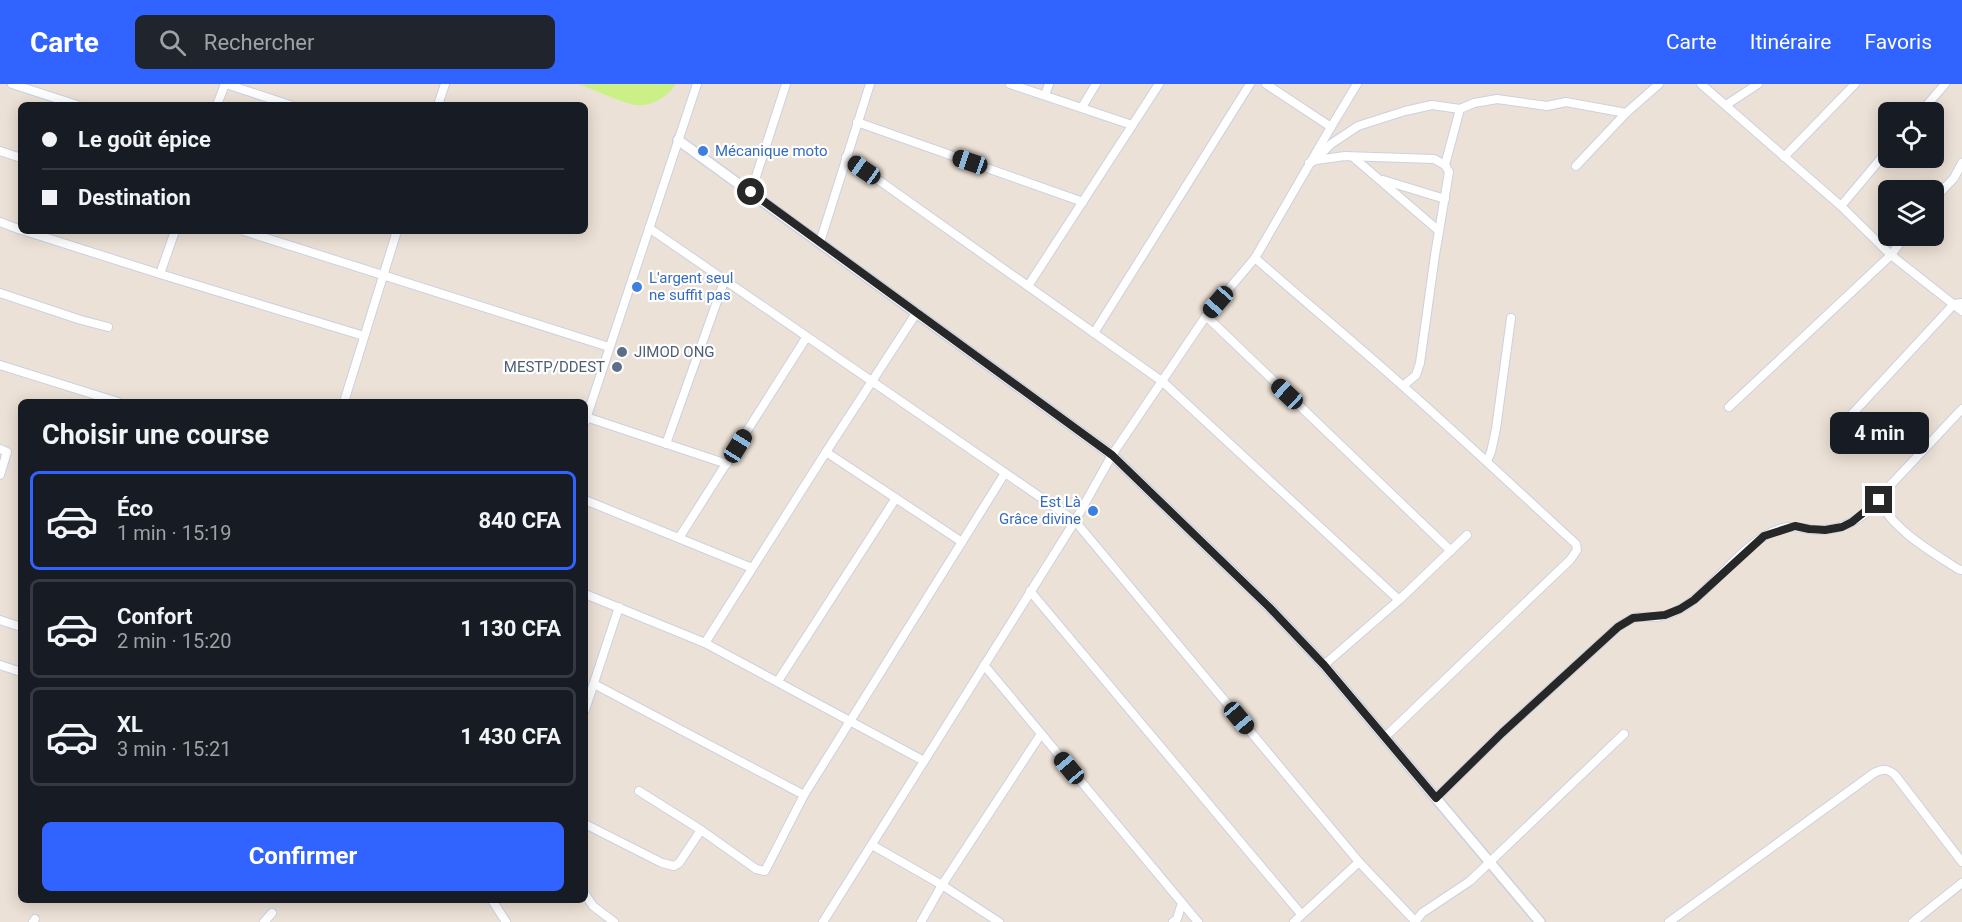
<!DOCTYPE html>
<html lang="fr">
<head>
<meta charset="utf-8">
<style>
  body { margin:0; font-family:Roboto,sans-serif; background:#20242c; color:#f1f3f6; height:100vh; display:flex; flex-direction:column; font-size:22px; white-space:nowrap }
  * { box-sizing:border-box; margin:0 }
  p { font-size:20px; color:#9ea1a6 }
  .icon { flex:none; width:33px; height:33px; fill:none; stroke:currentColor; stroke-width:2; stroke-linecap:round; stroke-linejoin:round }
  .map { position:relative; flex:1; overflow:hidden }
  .details { position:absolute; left:18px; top:315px; width:570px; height:504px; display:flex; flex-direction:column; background:#171b24; border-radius:9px; box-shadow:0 3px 15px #0003 }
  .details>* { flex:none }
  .banner { position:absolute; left:18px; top:18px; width:570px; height:132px; border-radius:9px; box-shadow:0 3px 15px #0003; display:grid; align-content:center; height:132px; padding:0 24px; background:#171b24 }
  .buttons { position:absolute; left:1878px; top:18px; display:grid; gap:12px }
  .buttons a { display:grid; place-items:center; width:66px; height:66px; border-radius:9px; background:#171b24; box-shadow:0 3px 15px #0003; font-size:30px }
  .end { position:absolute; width:27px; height:27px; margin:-14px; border:8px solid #272727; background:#fff; box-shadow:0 0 0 3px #fff }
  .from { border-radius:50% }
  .bubble { position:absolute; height:42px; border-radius:9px; background:#171b24; box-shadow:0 3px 15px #0003; font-size:20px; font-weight:700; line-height:42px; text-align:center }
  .car { position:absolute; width:18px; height:36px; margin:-18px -9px; border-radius:8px; box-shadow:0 0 4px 2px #0007; background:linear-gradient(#222 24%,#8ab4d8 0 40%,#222 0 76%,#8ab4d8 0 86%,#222 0) }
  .banner b { display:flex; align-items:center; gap:21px; height:57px; font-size:22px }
  .banner b+b { border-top:2px solid #363941 }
  .banner i { width:15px; height:15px; background:#f1f3f6 }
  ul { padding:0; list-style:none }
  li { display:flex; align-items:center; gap:18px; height:99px; margin:0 12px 9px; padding:0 12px; border:3px solid #363941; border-radius:9px }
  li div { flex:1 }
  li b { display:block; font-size:22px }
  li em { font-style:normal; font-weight:700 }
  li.on { border-color:#3063ff }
  li>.icon { width:54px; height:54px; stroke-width:1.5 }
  h2 { padding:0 24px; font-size:27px; line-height:72px }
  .button { display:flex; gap:12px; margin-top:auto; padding:12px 24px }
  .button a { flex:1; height:69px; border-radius:9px; background:#3063ff; color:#fff; font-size:24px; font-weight:700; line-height:69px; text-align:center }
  header { display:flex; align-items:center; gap:36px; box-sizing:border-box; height:84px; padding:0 30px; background:#3063ff; color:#fff }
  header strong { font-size:28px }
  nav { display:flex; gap:33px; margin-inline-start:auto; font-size:21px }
  .search { width:420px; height:54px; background:#20242c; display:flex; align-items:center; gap:15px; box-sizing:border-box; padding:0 21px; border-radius:9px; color:#9ea1a6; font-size:22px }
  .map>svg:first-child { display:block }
</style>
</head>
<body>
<header>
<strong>Carte</strong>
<div class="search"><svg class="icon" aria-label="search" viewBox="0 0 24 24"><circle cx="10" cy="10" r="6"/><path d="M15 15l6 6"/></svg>Rechercher</div>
<nav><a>Carte</a><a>Itinéraire</a><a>Favoris</a></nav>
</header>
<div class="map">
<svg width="1962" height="838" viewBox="0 0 1962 838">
  <rect width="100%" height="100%" fill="#ece1d6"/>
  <path fill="#cbf186" d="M579,0H676C668,12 652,23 636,21C625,20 592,5 579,0Z"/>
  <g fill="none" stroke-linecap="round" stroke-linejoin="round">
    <defs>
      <g id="minor">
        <path d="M12,0L77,21"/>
        <path d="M226,0L290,21"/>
        <path d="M1010,0L1132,41"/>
        <path d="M1701,0L1841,122L1891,171L1962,227"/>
        <path d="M1045,11L1049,0"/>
        <path d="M217,21L225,0"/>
        <path d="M438,21L445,0"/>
        <path d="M1726,21L1758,0"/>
        <path d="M1082,23L1096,0"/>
        <path d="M1921,28L1945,0"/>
        <path d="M857,38L1083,118"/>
        <path d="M1331,43L1357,0"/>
        <path d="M0,67L21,74"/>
        <path d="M846,73L1163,298L1399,516"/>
        <path d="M1353,73L1439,147"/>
        <path d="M1784,73L1855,0"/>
        <path d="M1316,75L1331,60L1358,42L1405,27L1432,21L1460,25L1474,19L1497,15L1547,22L1566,18L1626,29"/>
        <path d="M1309,79L1316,76L1345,72L1434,75L1445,81L1449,88L1435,171L1420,279L1416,291L1403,302"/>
        <path d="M1445,81L1460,25"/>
        <path d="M1576,82L1626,29L1659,0"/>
        <path d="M1383,96L1445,115"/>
        <path d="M751,108L786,0"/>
        <path d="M1934,115L1954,94L1962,79"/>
        <path d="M1841,122L1888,66"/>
        <path d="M0,138L21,146"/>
        <path d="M649,144L1075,437L1359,778L1415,837"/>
        <path d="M25,147L160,190L364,252"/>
        <path d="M244,147L609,263"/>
        <path d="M820,158L870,0"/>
        <path d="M1255,174C1304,217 1355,259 1404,303C1462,354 1519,408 1576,460L1577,466L1570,476L1385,653"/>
        <path d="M160,190L175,147"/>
        <path d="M1028,202L1159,0"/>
        <path d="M0,209L81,236L108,243"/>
        <path d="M1206,232L1451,467"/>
        <path d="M1094,249L1250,0"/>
        <path d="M0,281L118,318"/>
        <path d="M344,318L397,147"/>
        <path d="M1729,323L1891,171L1905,152"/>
        <path d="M586,333L727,380"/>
        <path d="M585,338L697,0"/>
        <path d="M1841,342L1954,220L1962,219"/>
        <path d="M666,360L725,195"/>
        <path d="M0,365L7,368L0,391"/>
        <path d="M826,368L917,228"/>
        <path d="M1487,377L1491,368L1496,345L1511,234"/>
        <path d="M585,416L752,484"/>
        <path d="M1879,416C1892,445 1932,468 1958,485L1962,486"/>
        <path d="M679,454L806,254"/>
        <path d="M1030,507L1301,830"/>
        <path d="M585,510L705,559L924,677"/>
        <path d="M0,536L21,543"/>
        <path d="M705,559L826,368L962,458"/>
        <path d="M0,581L21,588"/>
        <path d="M984,581L1198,838"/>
        <path d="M1324,581L1399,516L1467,451"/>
        <path d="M778,597L896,414"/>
        <path d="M594,600L804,711"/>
        <path d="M585,626L619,523"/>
        <path d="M639,707L701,746L756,785L765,787L804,711L1005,389"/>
        <path d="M1436,714L1502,649L1618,543C1623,540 1628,536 1634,534C1641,532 1649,533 1657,533C1665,532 1675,528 1682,524C1718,502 1741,457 1782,444C1793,441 1798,444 1809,445C1837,450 1869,434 1883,409L1962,325"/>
        <path d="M585,740L662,779L674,782L679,779L701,746"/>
        <path d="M872,761L942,801L999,838"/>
        <path d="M585,810L593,822L614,838"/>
        <path d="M492,816L506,838"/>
        <path d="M33,838L35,835"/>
        <path d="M264,838L272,829"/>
        <path d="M823,838L1075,437L1112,371L1206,232L1255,174L1331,43L1266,0"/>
        <path d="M921,838L942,801L1041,650"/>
        <path d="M1173,838L1177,835L1182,819"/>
        <path d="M1294,838L1359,778"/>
        <path d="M1415,838L1422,829L1470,797L1624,650"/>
        <path d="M1669,838L1874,689C1883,685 1887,684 1895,691L1962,778"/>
        <path d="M1913,838L1962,799"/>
      </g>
      <path id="tertiary" d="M678,56L1112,371L1269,523L1324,581L1540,838"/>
    </defs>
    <use href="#minor" stroke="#cbd1e2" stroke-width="10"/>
    <use href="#tertiary" stroke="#cbd1e2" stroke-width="12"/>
    <use href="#minor" stroke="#fff" stroke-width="8"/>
    <use href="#tertiary" stroke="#fff" stroke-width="9"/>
  </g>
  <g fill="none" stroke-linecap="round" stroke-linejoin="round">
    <path stroke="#272727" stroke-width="8" d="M751,108L1112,371L1269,523L1324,581L1436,714L1502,649L1618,543L1633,534L1665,531L1680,525L1694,516L1764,452L1795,442L1809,445L1825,446L1842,443L1852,438L1879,416"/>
  </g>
  <g fill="#3f7fe0" stroke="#fff" stroke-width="2">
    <circle cx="703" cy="67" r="6"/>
    <circle cx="637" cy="203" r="6"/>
    <circle cx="1093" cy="427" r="6"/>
  </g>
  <g fill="#5c6f8a" stroke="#fff" stroke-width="2">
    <circle cx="622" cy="268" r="6"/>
    <circle cx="617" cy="283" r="6"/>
  </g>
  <g text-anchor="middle" stroke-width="4.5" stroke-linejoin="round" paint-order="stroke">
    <g font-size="15" fill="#366cbe" stroke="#fff" text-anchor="start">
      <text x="715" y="72">Mécanique moto</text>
      <text x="649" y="199">L'argent seul<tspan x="649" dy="17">ne suffit pas</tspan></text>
      <text x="1081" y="423" text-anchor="end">Est Là<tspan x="1081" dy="17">Grâce divine</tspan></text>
    </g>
    <g font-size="15" fill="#4e5e75" stroke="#fff" text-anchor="start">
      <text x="634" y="273">JIMOD ONG</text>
      <text x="605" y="288" text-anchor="end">MESTP/DDEST</text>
    </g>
  </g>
</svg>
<div class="buttons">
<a><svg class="icon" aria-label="locate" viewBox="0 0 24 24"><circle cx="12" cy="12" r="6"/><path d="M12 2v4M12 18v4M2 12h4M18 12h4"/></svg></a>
<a><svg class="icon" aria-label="layers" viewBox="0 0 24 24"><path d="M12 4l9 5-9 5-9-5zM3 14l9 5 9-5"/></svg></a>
</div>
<i class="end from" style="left:751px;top:108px"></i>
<i class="end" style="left:1879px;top:416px"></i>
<div class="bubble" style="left:1830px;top:328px;width:99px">4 min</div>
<i class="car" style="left:970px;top:78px;rotate:289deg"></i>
<i class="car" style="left:864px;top:86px;rotate:305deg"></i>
<i class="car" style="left:1218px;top:218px;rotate:221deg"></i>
<i class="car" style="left:1287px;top:310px;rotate:313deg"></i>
<i class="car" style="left:738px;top:362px;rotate:32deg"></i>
<i class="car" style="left:1239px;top:634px;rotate:140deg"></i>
<i class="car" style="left:1069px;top:684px;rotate:320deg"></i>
<div class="banner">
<b><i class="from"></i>Le goût épice</b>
<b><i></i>Destination</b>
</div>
<section class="details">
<h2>Choisir une course</h2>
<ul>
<li class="on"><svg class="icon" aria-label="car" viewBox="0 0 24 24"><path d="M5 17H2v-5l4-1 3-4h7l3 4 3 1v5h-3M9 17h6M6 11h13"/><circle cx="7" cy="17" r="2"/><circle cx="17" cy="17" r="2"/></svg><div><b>Éco</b><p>1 min · 15:19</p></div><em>840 CFA</em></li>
<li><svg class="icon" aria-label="car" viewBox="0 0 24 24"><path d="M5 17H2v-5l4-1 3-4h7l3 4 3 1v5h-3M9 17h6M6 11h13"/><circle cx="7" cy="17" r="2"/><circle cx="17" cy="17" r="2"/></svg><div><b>Confort</b><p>2 min · 15:20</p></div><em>1 130 CFA</em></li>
<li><svg class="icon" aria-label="car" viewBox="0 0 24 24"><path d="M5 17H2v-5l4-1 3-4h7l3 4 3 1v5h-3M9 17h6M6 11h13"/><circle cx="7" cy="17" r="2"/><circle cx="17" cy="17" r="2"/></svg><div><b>XL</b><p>3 min · 15:21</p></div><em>1 430 CFA</em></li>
</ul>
<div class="button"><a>Confirmer</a></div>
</section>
</div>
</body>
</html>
